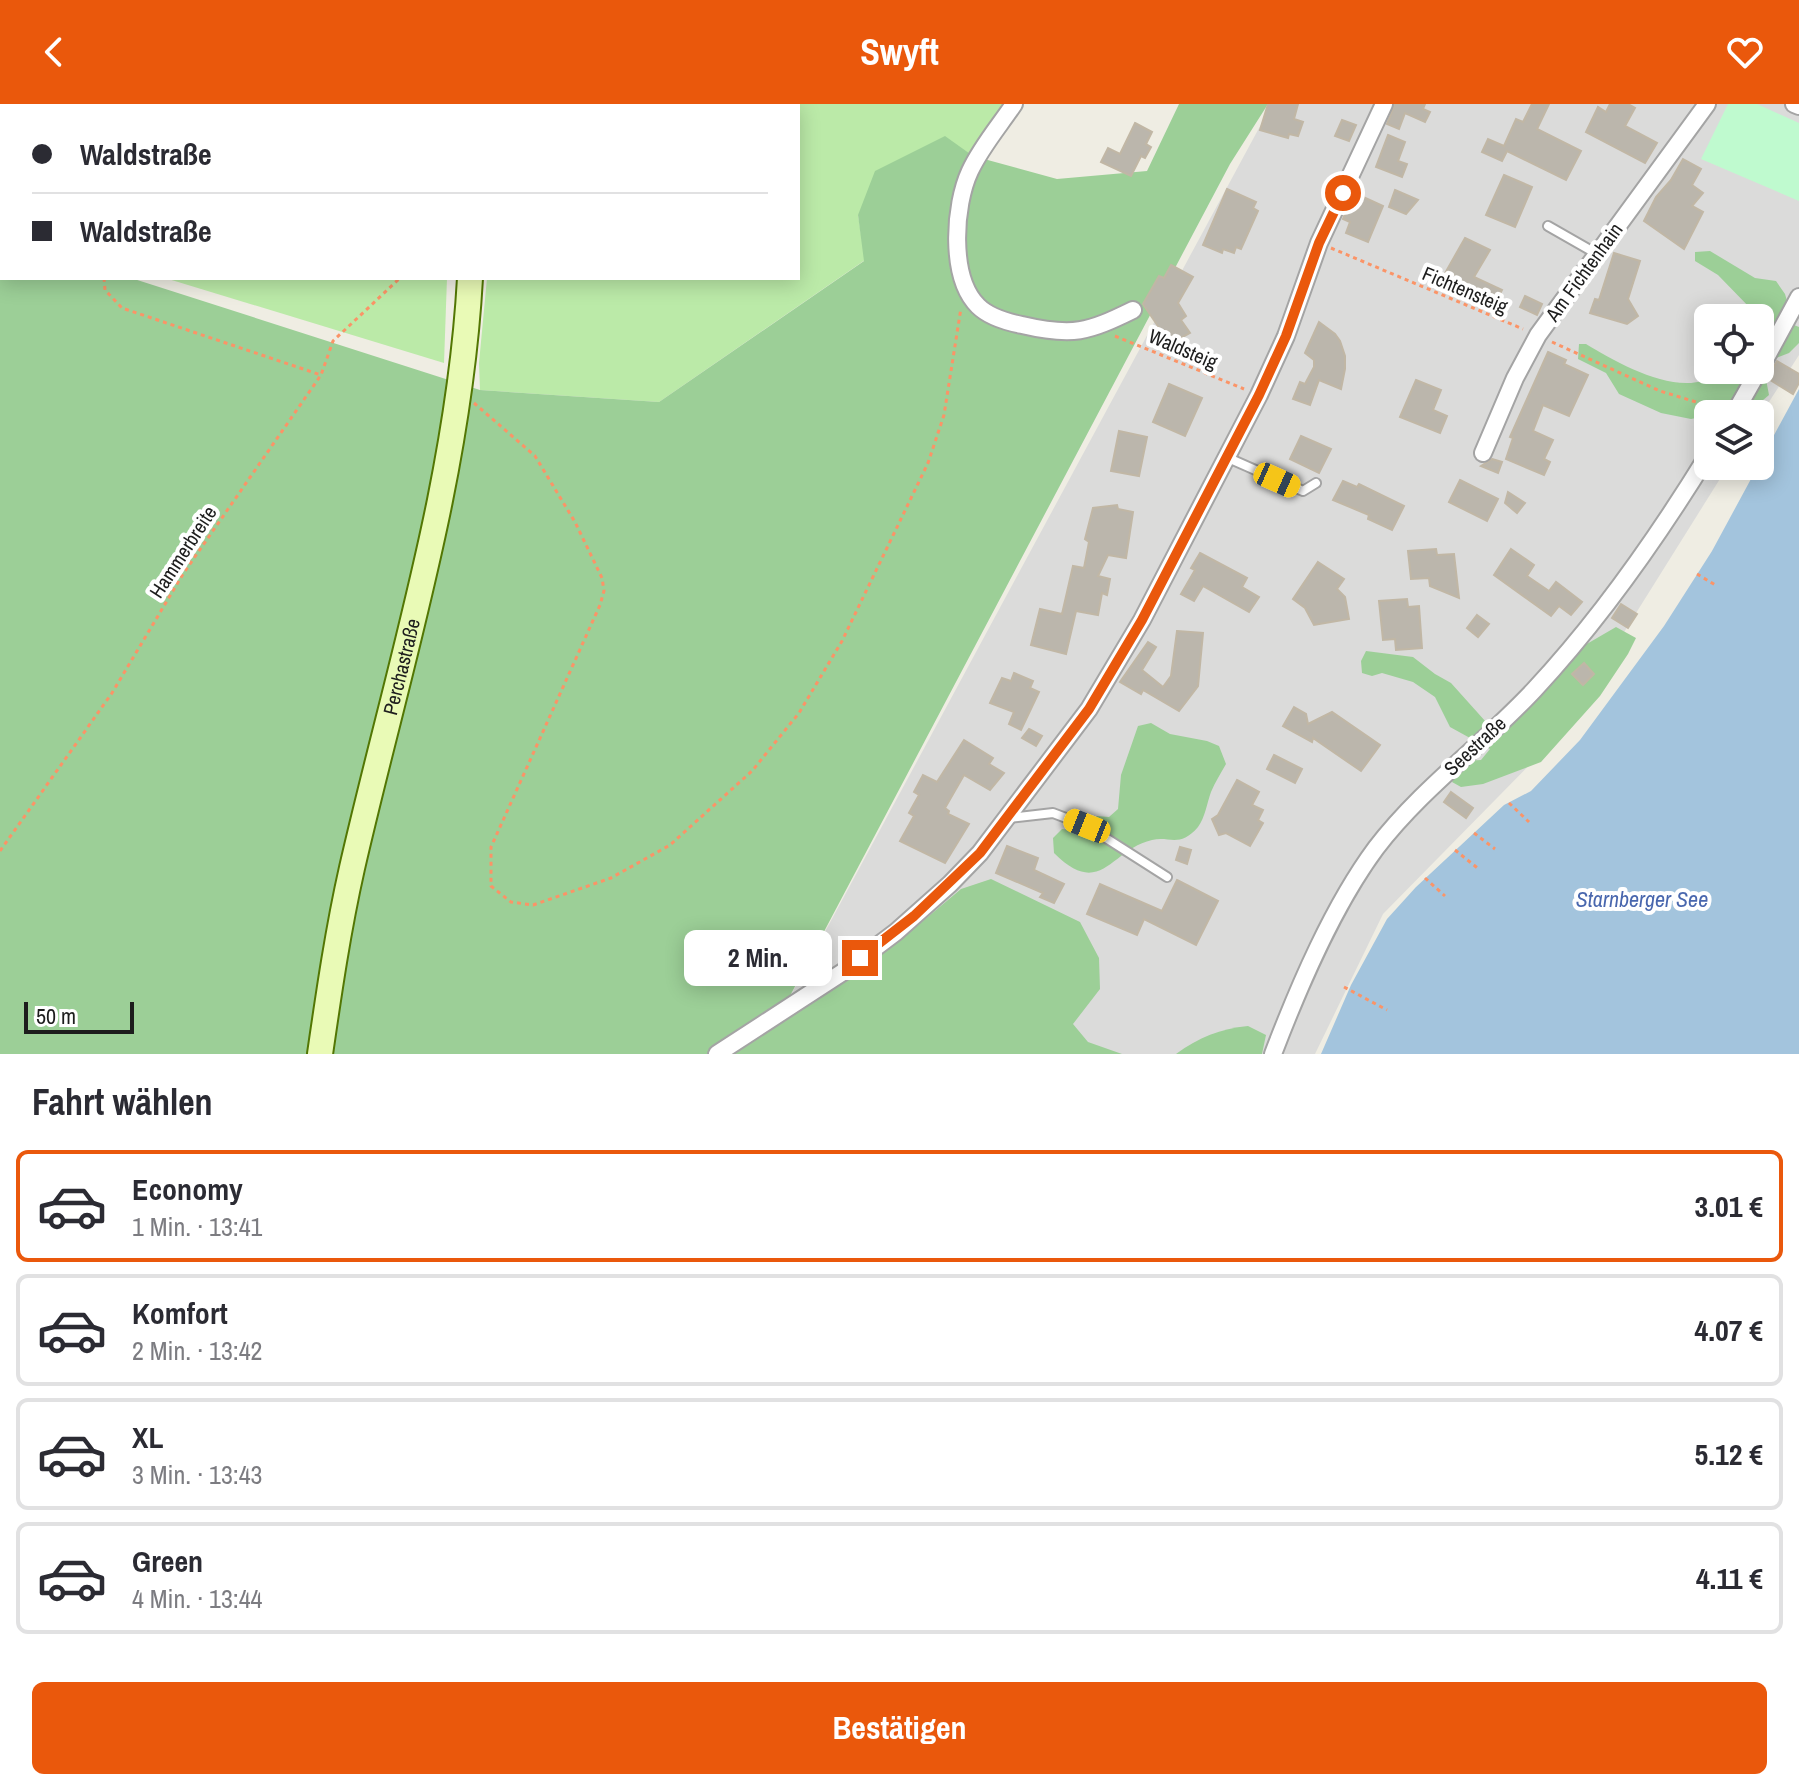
<!DOCTYPE html>
<html lang="de">
<head>
<meta charset="utf-8">
<style>
  body { margin:0; font-family:"Archivo Narrow",sans-serif; background:#f7f7f7; color:#2b2b33; height:100vh; display:flex; flex-direction:column; font-size:30px; white-space:nowrap }
  * { box-sizing:border-box; margin:0 }
  p { font-size:26px; color:#7c7c81 }
  .icon { flex:none; width:44px; height:44px; fill:none; stroke:currentColor; stroke-width:2; stroke-linecap:round; stroke-linejoin:round }
  .map { position:relative; height:950px; overflow:hidden }
  .side { display:flex; flex-direction:column; background:#fff; flex:1 }
  .side>* { flex:none }
  .banner { position:absolute; left:0px; top:0px; width:800px; height:176px; box-shadow:0 4px 20px #0003; display:grid; align-content:center; height:176px; padding:0 32px; background:#fff }
  .controls { position:absolute; left:1694px; top:200px; display:grid; gap:16px }
  .controls a { display:grid; place-items:center; width:80px; height:80px; border-radius:12px; background:#fff; box-shadow:0 4px 20px #0003; font-size:40px }
  .scale { position:absolute; left:24px; bottom:20px; width:110px; box-sizing:border-box; padding-left:8px; border:4px solid #1d1d1d; border-top:0; font-size:22px; line-height:28px; white-space:nowrap; color:#1d1d1d; -webkit-text-stroke:6px #fff; paint-order:stroke }
  .end { position:absolute; width:36px; height:36px; margin:-18px; border:10px solid #ea580c; background:#fff; box-shadow:0 0 0 4px #fff }
  .from { border-radius:50% }
  .bubble { position:absolute; height:56px; border-radius:12px; background:#fff; box-shadow:0 4px 20px #0003; font-size:26px; font-weight:800; line-height:56px; text-align:center }
  .car { position:absolute; width:24px; height:48px; margin:-24px -12px; border-radius:10px; box-shadow:0 0 6px 2px #0007; background:linear-gradient(#f5c518 24%,#345 0 40%,#f5c518 0 76%,#345 0 86%,#f5c518 0) }
  .banner b { display:flex; align-items:center; gap:28px; height:76px; font-size:30px }
  .banner b+b { border-top:2px solid #e1e1e2 }
  .banner i { width:20px; height:20px; background:#2b2b33 }
  ul { padding:0; list-style:none }
  li { display:flex; align-items:center; gap:24px; height:112px; margin:0 16px 12px; padding:0 16px; border:4px solid #e1e1e2; border-radius:12px }
  li div { flex:1 }
  li b { display:block; font-size:30px }
  li em { font-style:normal; font-weight:800 }
  li.selected { border-color:#ea580c }
  li>.icon { width:72px; height:72px; stroke-width:1.5 }
  h2 { padding:0 32px; font-size:36px; line-height:96px }
  .cta { display:flex; gap:16px; margin-top:auto; padding:16px 32px }
  .cta a { flex:1; height:92px; border-radius:12px; background:#ea580c; color:#fff; font-size:32px; font-weight:800; line-height:92px; text-align:center }
  header { display:flex; justify-content:space-between; align-items:center; height:104px; padding:0 32px; background:#ea580c; color:#fff; font-size:36px; font-weight:800 }
  .map>svg:first-child { display:block }
</style>
</head>
<body>
<header><svg class="icon" aria-label="back" viewBox="0 0 24 24"><path d="M15 5l-7 7 7 7"/></svg>Swyft<svg class="icon" aria-label="heart" viewBox="0 0 24 24"><path d="M12 20l-8-8c-3-5 5-10 8-4 3-6 11-1 8 4z"/></svg></header>
<div class="map">
<svg width="1799" height="950" viewBox="0 0 1799 950">
  <rect width="100%" height="100%" fill="#efede3"/>
  <path fill="#dbdbda" fill-rule="evenodd" d="M1272,0H1799V251L1760,312L1708,310V362H1728L1561,629L1383,810L1315,950H759ZM1708,214H1760V266H1708Z"/>
  <g fill="#bbeaa8">
    <path d="M121,0H453L121,2Z"/>
    <path d="M491,0H1007L973,52L858,111L865,156L659,298L480,286L479,259L487,174H798V2Z"/>
    <path d="M165,174H447L444,259Z"/>
  </g>
  <g fill="#9ccf97">
    <path d="M0,0H105L2,2V174H131L480,286L659,298L864,157L858,111L875,67L945,32L973,52L1057,75L1147,67L1179,0H1268L1230,60L773,924L892,843L961,785L991,775L1080,818L1099,854L1100,885L1073,920L1088,938L1122,950H0Z"/>
    <path d="M1710,147L1755,174L1776,177L1785,190L1794,221L1799,223V239L1789,249L1776,254L1765,270L1769,291L1756,302L1691,315L1661,309L1619,290L1606,269L1578,255L1579,240H1586C1616,258 1670,289 1705,276L1710,266H1760V214H1744L1752,206L1718,171L1695,157V148Z"/>
    <path d="M1616,523L1636,534L1628,550L1600,592L1541,658L1483,680L1461,683L1452,678L1464,657L1481,656L1490,645L1450,623L1435,593L1413,578L1382,569L1372,572L1362,569L1361,557L1366,547L1413,553L1435,570L1451,579L1486,618L1507,622L1573,548Z"/>
    <path d="M1151,619L1170,630L1207,637L1219,642L1226,660C1221,669 1215,678 1211,688C1207,699 1205,714 1198,723C1180,744 1170,732 1152,736C1111,745 1101,796 1054,749L1053,734L1062,725L1082,727L1097,712L1109,713L1118,705L1121,671L1138,622Z"/>
    <path d="M1248,922L1266,931L1262,950H1176C1199,933 1220,925 1248,922Z"/>
  </g>
  <path fill="#bffacf" d="M1728,0H1757L1799,19V97L1701,55Z"/>
  <path fill="#a3c4dd" d="M1799,285V950H1321L1351,881L1387,815L1416,783L1504,701L1531,687L1580,636L1664,522L1712,447L1758,362H1760V357Z"/>
  <g fill="#bbb6ac" stroke="#c1b7a5" stroke-width="2">
    <path d="M1268,0H1298L1294,15L1303,18L1298,32L1289,30L1288,34L1260,26Z"/>
    <path d="M1395,0H1425L1423,5L1430,8L1425,18L1405,9L1399,25L1387,20Z"/>
    <path d="M1532,0H1549L1537,25L1581,47L1566,76L1507,47L1502,57L1482,48L1488,35L1504,42L1516,15L1523,18Z"/>
    <path d="M1610,0H1628L1635,4L1625,22L1657,39L1645,59L1586,28L1598,3L1606,8Z"/>
    <path d="M1342,16L1356,21L1349,37L1335,32Z"/>
    <path d="M1135,19L1152,28L1146,40L1151,43L1145,54L1141,52L1131,72L1101,58L1108,44L1120,50Z"/>
    <path d="M1388,31L1405,38L1398,57L1407,60L1402,73L1376,63Z"/>
    <path d="M1683,55L1701,65L1692,81L1703,89L1692,102L1703,108L1684,145L1644,117L1656,93L1671,76Z"/>
    <path d="M1504,71L1532,83L1515,123L1486,111Z"/>
    <path d="M1227,85L1256,98L1253,104L1258,107L1241,145L1236,143L1234,149L1223,145L1222,149L1203,141Z"/>
    <path d="M1395,86L1418,96L1406,110L1389,103Z"/>
    <path d="M1361,92L1383,102L1368,138L1346,129L1350,118L1343,115L1348,103L1356,106Z"/>
    <path d="M1465,134L1490,146L1474,173L1502,186L1494,201L1464,188L1467,183L1444,171Z"/>
    <path d="M1614,149L1640,157L1628,195L1638,212L1627,220L1590,209L1595,195L1599,196Z"/>
    <path d="M1171,161L1193,173L1178,199L1186,212L1181,216L1190,229L1170,240L1143,200L1159,172L1164,174Z"/>
    <path d="M1525,192L1542,200L1537,211L1520,203Z"/>
    <path d="M1319,218L1335,230L1340,237L1345,252V265L1341,285L1319,276L1310,301L1293,295L1300,278L1305,280L1314,263V256L1305,249Z"/>
    <path d="M1548,248L1566,256L1564,260L1588,271L1569,312L1543,301L1533,327L1553,336L1544,355L1550,358L1544,371L1506,355L1513,334L1510,333Z"/>
    <path d="M1777,257L1799,270V279L1793,290L1767,274Z"/>
    <path d="M1416,276L1441,286L1433,306L1447,312L1440,329L1400,313Z"/>
    <path d="M1169,280L1202,294L1185,332L1153,318Z"/>
    <path d="M1119,327L1147,333L1139,372L1111,367Z"/>
    <path d="M1301,332L1331,345L1319,369L1290,355Z"/>
    <path d="M1492,355L1502,358L1498,369L1481,362Z"/>
    <path d="M1460,376L1498,395L1487,417L1449,398Z"/>
    <path d="M1343,377L1357,383L1359,380L1404,402L1392,426L1368,415L1369,411L1333,396Z"/>
    <path d="M1508,388L1525,399L1517,409L1505,399Z"/>
    <path d="M1117,401L1118,405L1133,408L1126,454L1108,451L1098,472L1110,475L1107,491L1102,489L1098,511L1076,507L1066,550L1031,541L1040,505L1062,510L1073,462L1084,464L1089,438L1085,435L1093,404Z"/>
    <path d="M1436,445L1437,451L1454,450L1459,494L1430,482L1429,474L1411,475L1408,447Z"/>
    <path d="M1511,445L1534,461L1527,472L1549,487L1556,478L1582,498L1571,511L1559,502L1551,512L1494,471Z"/>
    <path d="M1200,449L1247,474L1242,483L1259,493L1249,508L1203,482L1194,497L1181,490L1195,466L1191,464Z"/>
    <path d="M1318,458L1344,475L1337,485L1345,493L1349,515L1314,521L1305,504L1293,495Z"/>
    <path d="M1407,495L1408,503L1419,502L1422,544L1396,546L1395,535L1383,536L1379,497Z"/>
    <path d="M1621,500L1637,510L1628,524L1612,514Z"/>
    <path d="M1477,511L1489,520L1478,533L1467,524Z"/>
    <path d="M1177,527L1203,529L1198,582L1179,607L1143,586L1141,590L1120,578L1148,538L1156,543L1142,566L1163,583L1171,572Z"/>
    <path d="M1584,559L1594,570L1583,581L1572,570Z"/>
    <path d="M1014,569L1033,577L1030,584L1039,588L1021,626L1009,620L1014,608L990,599L1002,574L1011,577Z"/>
    <path d="M1294,603L1306,610L1308,620L1332,608L1380,641L1361,667L1313,634L1312,638L1283,622Z"/>
    <path d="M1029,625L1042,632L1036,642L1022,634Z"/>
    <path d="M964,636L993,654L989,660L1004,669L990,686L964,671L945,704L949,707L948,710L969,720L945,759L900,737L914,712L909,709L919,691L914,688L923,671L937,678Z"/>
    <path d="M1274,651L1302,665L1295,679L1267,665Z"/>
    <path d="M1237,676L1259,688L1252,701L1263,706L1258,716L1263,719L1250,742L1226,729L1219,731L1212,715L1218,711Z"/>
    <path d="M1451,688L1473,704L1466,714L1444,698Z"/>
    <path d="M1007,742L1038,754L1034,766L1064,780L1054,799L1040,793L1043,789L996,769Z"/>
    <path d="M1180,743L1191,746L1187,760L1176,756Z"/>
    <path d="M1177,776L1218,797L1196,841L1144,815L1137,831L1087,810L1100,780L1162,807Z"/>
  </g>
  <g fill="none" stroke-linecap="round" stroke-linejoin="round">
    <defs>
      <g id="lane">
        <path d="M1548,122L1597,150"/>
        <path d="M1226,353L1303,387L1316,379"/>
        <path d="M1009,714L1053,709L1087,722L1167,773"/>
      </g>
      <g id="street">
        <path d="M1014,0C1000,21 981,43 970,67C954,101 949,173 978,202C989,213 1007,218 1022,221C1073,233 1088,228 1133,206"/>
        <path d="M1794,0L1799,2"/>
        <path d="M1760,265L1799,193"/>
        <path d="M1734,310L1759,266"/>
        <path d="M1483,349L1515,274L1538,231L1707,0"/>
        <path d="M717,950L843,868L896,828L950,780L980,749L1089,605L1142,516L1259,291L1286,232L1319,139L1384,0"/>
        <path d="M1273,950C1299,882 1333,802 1376,744C1422,684 1484,640 1535,585C1601,514 1657,434 1708,351"/>
      </g>
      <g id="secondary">
        <path d="M476,2V0"/>
        <path id="s1" d="M320,950C329,888 338,826 352,764C397,568 459,376 470,174"/>
      </g>
    </defs>
    <use href="#lane" stroke="#a4a4a4" stroke-width="12"/>
    <use href="#street" stroke="#a4a4a4" stroke-width="20"/>
    <use href="#secondary" stroke="#527603" stroke-width="28"/>
    <g stroke="#fb9467" stroke-width="3" stroke-dasharray="4 4" stroke-linecap="butt">
      <path d="M21,0L22,2"/>
      <path d="M1331,144L1523,225"/>
      <path d="M104,174L105,186L122,204L321,271"/>
      <path d="M1115,232L1244,285"/>
      <path d="M1552,238L1660,287L1719,305"/>
      <path d="M474,299L535,352L575,418L602,474L604,487L600,501L491,743V782L511,798L533,801L611,774L670,741L752,667L799,609L842,537L928,359L944,311L961,204"/>
      <path d="M1697,470L1717,482"/>
      <path d="M1509,699L1529,718"/>
      <path d="M1474,729L1495,745"/>
      <path d="M1455,746L1480,766"/>
      <path d="M0,747L112,589L183,470L321,271L333,237L400,174"/>
      <path d="M1425,774L1445,792"/>
      <path d="M1344,883L1387,906"/>
    </g>
    <use href="#lane" stroke="#fff" stroke-width="8"/>
    <use href="#street" stroke="#fff" stroke-width="16"/>
    <use href="#secondary" stroke="#e9fab6" stroke-width="24"/>
  </g>
  <g fill="none" stroke-linecap="round" stroke-linejoin="round">
    <path stroke="#ea580c" stroke-width="10" d="M860,854L914,812L980,749L1089,605L1142,516L1259,291L1286,232L1319,139L1343,89"/>
  </g>
  <g text-anchor="middle" stroke-width="8" stroke-linejoin="round" paint-order="stroke">
    <g font-size="20" fill="#1d1d1d" stroke="#fff">
      <text transform="translate(1584 168) rotate(-54)" y="7">Am Fichtenhain</text>
      <text transform="translate(1465 186) rotate(23)" y="7">Fichtensteig</text>
      <text transform="translate(1183 245) rotate(23)" y="7">Waldsteig</text>
      <text transform="translate(183 448) rotate(-57)" y="7">Hammerbreite</text>
      <text dy="7" stroke="none"><textPath href="#s1" startOffset="396">Perchastraße</textPath></text>
      <text transform="translate(1475 642) rotate(-43)" y="7">Seestraße</text>
    </g>
    <g font-size="22" font-style="italic" fill="#4967ae" stroke="#fff">
      <text x="1642" y="803">Starnberger See</text>
    </g>
  </g>
</svg>
<div class="controls">
<a><svg class="icon" aria-label="locate" viewBox="0 0 24 24"><circle cx="12" cy="12" r="6"/><path d="M12 2v4M12 18v4M2 12h4M18 12h4"/></svg></a>
<a><svg class="icon" aria-label="layers" viewBox="0 0 24 24"><path d="M12 4l9 5-9 5-9-5zM3 14l9 5 9-5"/></svg></a>
</div>
<div class="scale">50 m</div>
<i class="end from" style="left:1343px;top:89px"></i>
<i class="end" style="left:860px;top:854px"></i>
<div class="bubble" style="left:684px;top:826px;width:148px">2 Min.</div>
<i class="car" style="left:1277px;top:376px;rotate:114deg"></i>
<i class="car" style="left:1087px;top:722px;rotate:292deg"></i>
<div class="banner">
<b><i class="from"></i>Waldstraße</b>
<b><i></i>Waldstraße</b>
</div>
</div>
<section class="side">
<h2>Fahrt wählen</h2>
<ul>
<li class="selected"><svg class="icon" aria-label="car" viewBox="0 0 24 24"><path d="M5 17H2v-5l4-1 3-4h7l3 4 3 1v5h-3M9 17h6M6 11h13"/><circle cx="7" cy="17" r="2"/><circle cx="17" cy="17" r="2"/></svg><div><b>Economy</b><p>1 Min. · 13:41</p></div><em>3.01 €</em></li>
<li><svg class="icon" aria-label="car" viewBox="0 0 24 24"><path d="M5 17H2v-5l4-1 3-4h7l3 4 3 1v5h-3M9 17h6M6 11h13"/><circle cx="7" cy="17" r="2"/><circle cx="17" cy="17" r="2"/></svg><div><b>Komfort</b><p>2 Min. · 13:42</p></div><em>4.07 €</em></li>
<li><svg class="icon" aria-label="car" viewBox="0 0 24 24"><path d="M5 17H2v-5l4-1 3-4h7l3 4 3 1v5h-3M9 17h6M6 11h13"/><circle cx="7" cy="17" r="2"/><circle cx="17" cy="17" r="2"/></svg><div><b>XL</b><p>3 Min. · 13:43</p></div><em>5.12 €</em></li>
<li><svg class="icon" aria-label="car" viewBox="0 0 24 24"><path d="M5 17H2v-5l4-1 3-4h7l3 4 3 1v5h-3M9 17h6M6 11h13"/><circle cx="7" cy="17" r="2"/><circle cx="17" cy="17" r="2"/></svg><div><b>Green</b><p>4 Min. · 13:44</p></div><em>4.11 €</em></li>
</ul>
<div class="cta"><a>Bestätigen</a></div>
</section>
</body>
</html>
